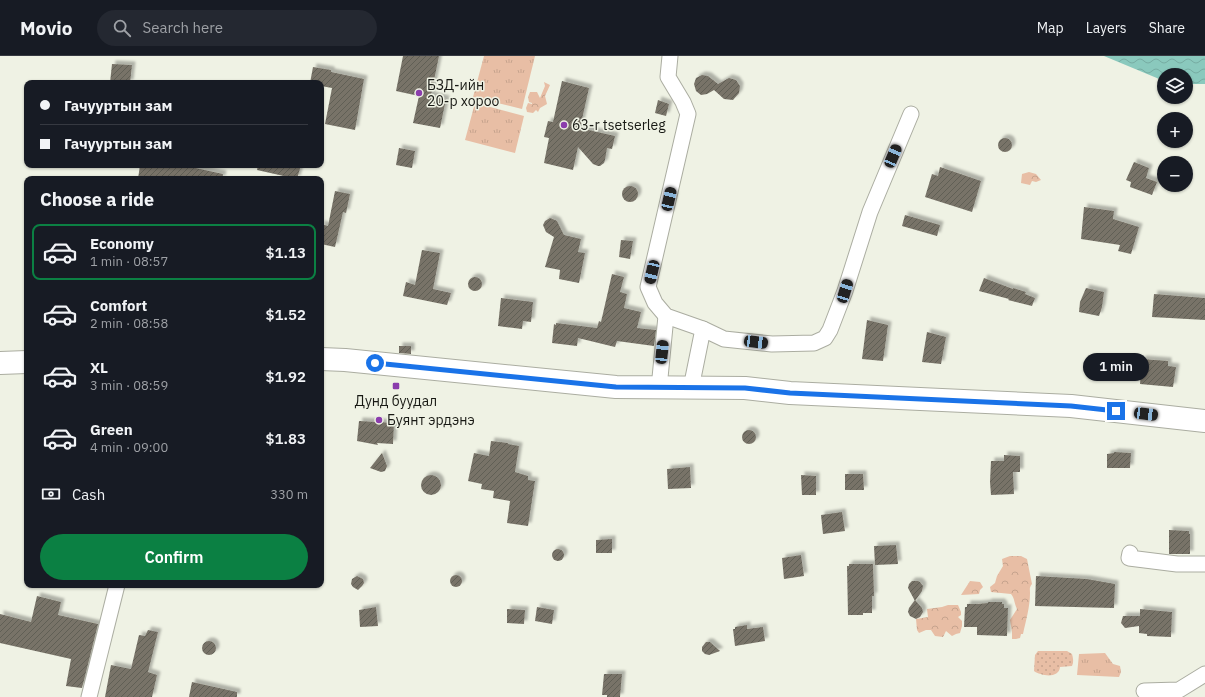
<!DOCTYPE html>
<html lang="en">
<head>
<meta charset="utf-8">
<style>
  body { margin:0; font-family:"IBM Plex Sans",sans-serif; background:#242831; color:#f1f3f6; height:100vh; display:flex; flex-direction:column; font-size:15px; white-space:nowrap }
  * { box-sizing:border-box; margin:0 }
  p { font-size:13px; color:#9ea1a6 }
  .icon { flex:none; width:22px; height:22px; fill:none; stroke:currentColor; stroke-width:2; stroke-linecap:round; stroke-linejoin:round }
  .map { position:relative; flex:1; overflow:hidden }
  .panel { position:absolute; left:24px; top:120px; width:300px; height:412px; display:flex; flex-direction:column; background:#171b24; border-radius:8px; box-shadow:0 1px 3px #0004 }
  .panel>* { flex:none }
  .guide { position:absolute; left:24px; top:24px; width:300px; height:88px; border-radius:8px; box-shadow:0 1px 3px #0004; display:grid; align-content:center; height:88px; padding:0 16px; background:#171b24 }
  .tools { position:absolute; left:1157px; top:12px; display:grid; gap:8px }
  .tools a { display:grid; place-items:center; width:36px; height:36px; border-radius:50%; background:#171b24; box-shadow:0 1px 3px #0004; font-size:20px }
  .end { position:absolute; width:18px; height:18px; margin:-9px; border:5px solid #1a73e8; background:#fff; box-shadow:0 0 0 2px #fff }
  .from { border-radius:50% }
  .bubble { position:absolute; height:28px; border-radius:14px; background:#171b24; box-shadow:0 1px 3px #0004; font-size:13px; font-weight:600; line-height:28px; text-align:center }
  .car { position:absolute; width:12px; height:24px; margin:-12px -6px; border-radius:5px; box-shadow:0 0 3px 1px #0007; background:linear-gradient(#222 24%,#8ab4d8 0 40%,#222 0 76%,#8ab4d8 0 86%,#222 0) }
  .guide b { display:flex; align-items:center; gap:14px; height:38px; font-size:15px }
  .guide b+b { border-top:1px solid #363941 }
  .guide i { width:10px; height:10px; background:#f1f3f6 }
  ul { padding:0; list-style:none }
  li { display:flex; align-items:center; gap:12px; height:56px; margin:0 8px 6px; padding:0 8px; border:2px solid transparent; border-radius:8px }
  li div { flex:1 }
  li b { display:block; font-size:15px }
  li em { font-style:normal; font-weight:600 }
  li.selected { border-color:#0b8043 }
  li>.icon { width:36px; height:36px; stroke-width:1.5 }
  h2 { padding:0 16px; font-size:18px; line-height:48px }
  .pay { display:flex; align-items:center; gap:10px; height:44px; padding:0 16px; font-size:15px }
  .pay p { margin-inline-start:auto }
  .cta { display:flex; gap:8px; margin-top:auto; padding:8px 16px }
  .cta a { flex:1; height:46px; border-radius:24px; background:#0b8043; color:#fff; font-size:16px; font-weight:600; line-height:46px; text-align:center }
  header { display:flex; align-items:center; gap:24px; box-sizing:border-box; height:56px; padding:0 20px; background:#171b24; border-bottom:1px solid #363941 }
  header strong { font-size:19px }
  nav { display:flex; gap:22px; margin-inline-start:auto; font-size:14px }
  .search { width:280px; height:36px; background:#242831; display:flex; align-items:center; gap:10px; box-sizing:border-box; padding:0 14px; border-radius:22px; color:#9ea1a6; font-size:15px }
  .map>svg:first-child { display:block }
</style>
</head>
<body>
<header>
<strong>Movio</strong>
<div class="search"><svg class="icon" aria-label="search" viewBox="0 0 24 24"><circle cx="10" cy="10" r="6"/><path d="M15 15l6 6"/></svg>Search here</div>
<nav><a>Map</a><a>Layers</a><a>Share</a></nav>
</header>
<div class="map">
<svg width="1205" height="641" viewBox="0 0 1205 641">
  <defs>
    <pattern id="grass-dots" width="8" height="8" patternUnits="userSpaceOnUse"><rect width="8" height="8" fill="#e8bea5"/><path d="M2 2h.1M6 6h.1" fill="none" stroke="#c6a38d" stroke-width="1.8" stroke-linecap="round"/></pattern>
    <pattern id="forest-crowns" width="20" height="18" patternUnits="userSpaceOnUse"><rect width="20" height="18" fill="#e8bea5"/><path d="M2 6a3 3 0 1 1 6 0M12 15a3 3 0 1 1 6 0" fill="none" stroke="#c6a38d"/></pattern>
    <pattern id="park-tufts" width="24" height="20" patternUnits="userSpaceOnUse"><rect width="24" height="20" fill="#e8bea5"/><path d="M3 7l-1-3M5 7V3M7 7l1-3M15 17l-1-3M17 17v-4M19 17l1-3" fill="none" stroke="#c6a38d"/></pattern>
    <pattern id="water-waves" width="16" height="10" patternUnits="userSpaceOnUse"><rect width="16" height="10" fill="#8ac9bd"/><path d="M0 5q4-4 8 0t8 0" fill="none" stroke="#76aca2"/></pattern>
    <pattern id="building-hatch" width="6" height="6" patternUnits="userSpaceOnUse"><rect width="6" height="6" fill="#787368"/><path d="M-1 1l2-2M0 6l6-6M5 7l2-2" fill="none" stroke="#615e54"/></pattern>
    <filter id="shadow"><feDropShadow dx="3.5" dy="-3.5" stdDeviation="1" flood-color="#0004"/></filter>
  </defs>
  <rect width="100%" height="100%" fill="#eff2e4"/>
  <path fill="url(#grass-dots)" d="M1038,595H1067L1072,598C1073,602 1074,606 1072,610L1060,611C1059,623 1041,620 1034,615L1035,599Z"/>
  <g fill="url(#forest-crowns)">
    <path d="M544,26L550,29L545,40L547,48L540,52L538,56L536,54L533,57L527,56L526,52L528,47L532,48V47L529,46L528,41L530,36H537L540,42L545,30Z"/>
    <path d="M1029,116L1036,118L1041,124L1036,126L1032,125L1030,129L1021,127L1022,118Z"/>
    <path d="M1010,500H1021L1027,503L1032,528C1029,532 1030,533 1030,537C1030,551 1026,564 1023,578H1021L1020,582L1016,583H1012V576L1010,564L1017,553C1014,547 1015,543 1011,538L991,536L990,531L995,527L997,520L1003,510L1002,503Z"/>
    <path d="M970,525L980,526L983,531L980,534L979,538L961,539Z"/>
    <path d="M948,549H958L961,556V559L958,561L962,565V570L960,577L956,578L952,580L946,575L943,581L935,580L931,574H926L919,577L917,574L916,563L928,561L927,553L942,551Z"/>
  </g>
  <g fill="url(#park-tufts)">
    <path d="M484,0H535L522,53L473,41Z"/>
    <path d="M475,47L524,60L515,97L465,84Z"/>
    <path d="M1105,597L1113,608L1120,610L1121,616L1119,621L1077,619L1079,598Z"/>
  </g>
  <path fill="url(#water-waves)" d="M1104,0H1205V28H1186V19H1164V25Z"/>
  <g fill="url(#building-hatch)" filter="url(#shadow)">
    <path d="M403,0H439L431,39L446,43L440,72L413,67L419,40L396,35Z"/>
    <path d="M112,8L132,9L130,27H110Z"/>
    <path d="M313,11L331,14V16L364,23L355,74L325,68L332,32L321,30V27H310Z"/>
    <path d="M702,19L708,20L718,28L729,22L736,24L740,30L739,37L733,44L724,43L714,34L707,38L701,39L696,35L694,28L696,22Z"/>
    <path d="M562,25L589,32L580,72L615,80L612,93L607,92L605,104L604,107L600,110H598L593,108L578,91L573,114L544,107L549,82L544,81L548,65L553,66Z"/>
    <path d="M658,44L669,48L666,60L655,57Z"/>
    <circle cx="1005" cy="89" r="7"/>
    <path d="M399,92L415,95L412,112L396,109Z"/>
    <path d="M1134,106L1149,112L1146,122L1157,126L1152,139L1130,131L1131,126L1126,124Z"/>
    <path d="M140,109H182L223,118L222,123H138Z"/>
    <path d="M258,109H301L297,123L257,114Z"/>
    <path d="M940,111L981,125L972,156L925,141L932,118L938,120Z"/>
    <circle cx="630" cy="138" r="8"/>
    <path d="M335,135L350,138L346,157L343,156L335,191L321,188V168L328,170Z"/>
    <path d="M1084,151L1114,155L1113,163L1139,171L1131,198L1118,195L1120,189L1081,183Z"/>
    <path d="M905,159L940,169L937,180L902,170Z"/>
    <path d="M550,162L555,164L557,165L564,179L581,183L578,196L585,197L579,227L559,223L560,214L545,211L554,181L546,176L543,169L545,165Z"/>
    <path d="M621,184L633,185L630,203L619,201Z"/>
    <path d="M422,194L440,197L433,233L451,237L447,249L403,240L406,226L415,229Z"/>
    <path d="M612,218L624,221L620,236L627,238L624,252L641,256L637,272L656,274L654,290L617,285L615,291L578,282L577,290L552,287L554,268L556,269V267L597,272L599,265L601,266Z"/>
    <circle cx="475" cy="228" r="7"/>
    <path d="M984,222L1013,233V232L1026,236L1025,238L1035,242L1032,250L1008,244L1009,243L979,235Z"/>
    <path d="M1086,232L1104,236L1102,251L1099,260L1079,256L1080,246Z"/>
    <path d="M1154,238L1205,242V264L1152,261Z"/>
    <path d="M501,242L533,246L531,266L523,265L522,273L498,270Z"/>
    <path d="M867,264L888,269L883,305L862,303Z"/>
    <path d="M927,276L946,281L941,308L922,306Z"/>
    <path d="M399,290H411V298L399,297Z"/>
    <path d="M1142,303L1168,305V310L1176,311L1173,331L1140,328Z"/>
    <path d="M359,365L394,367L393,388L377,387L378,389L357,385Z"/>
    <circle cx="749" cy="381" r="7"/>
    <path d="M491,385L508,387V388L519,390L515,416L528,420V424L535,425L528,470L507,467L510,445L493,442L494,435L481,433L482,428L468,425L474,397L489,400Z"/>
    <path d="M1114,396L1131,397L1130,412H1107V398L1114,397Z"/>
    <path d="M382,397L387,410L385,415L381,416L370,412Z"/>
    <path d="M1004,399L1020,400V416H1013L1014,438L991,439L990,426L991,405H1004Z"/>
    <path d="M690,411L691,432L668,433L667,413Z"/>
    <path d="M845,418H863L864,434H845Z"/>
    <path d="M801,419L816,420V439H802Z"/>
    <circle cx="431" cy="429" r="10"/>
    <path d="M842,456L845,475L823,478L821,459Z"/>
    <path d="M1169,474L1189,475V478H1190V498H1169Z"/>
    <path d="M612,483V497H596V484Z"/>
    <path d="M896,489L898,508L875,509L874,490Z"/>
    <circle cx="558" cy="499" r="6"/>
    <path d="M801,499L804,520L784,523L782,502Z"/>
    <path d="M849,508H873L874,540H872V557H863V559H848L847,510H849Z"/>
    <circle cx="456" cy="525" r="6"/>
    <path d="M357,520L363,523L364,527L362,530L358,534L353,531L351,528L352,523Z"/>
    <path d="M1036,520L1087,523L1115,528L1114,552L1035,550Z"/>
    <path d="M912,525H918L920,526L923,530L922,535L915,545L908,532L909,528Z"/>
    <path d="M37,540L61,546L58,559L98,568L82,632L66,630L71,603L0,587V558L31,566Z"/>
    <path d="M915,544L922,552L923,556L920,561L916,563L910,560L908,556L909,552Z"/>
    <path d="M988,546H1002V548H1004V552H1008L1007,580L977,579V571H964L965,551H967V548H978L988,547Z"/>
    <path d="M376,551L378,570L360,571L359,554Z"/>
    <path d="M537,551L554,554L552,568L535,565Z"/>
    <path d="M507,553L525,554L524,568L507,567Z"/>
    <path d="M1140,553L1172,556L1171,581L1147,580V578L1139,577V570L1125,572L1121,567L1123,560H1140Z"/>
    <path d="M747,569V573L763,571L765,585L735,590L733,573H735V571Z"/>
    <path d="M148,574L158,576L148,616L157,619L152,641H105L111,609L131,613L139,579L145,580Z"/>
    <circle cx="209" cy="592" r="7"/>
    <path d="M706,586H710L720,595L709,599L705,598L702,595V591Z"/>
    <path d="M604,618H622L620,641H607V639H602Z"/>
    <path d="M192,626L237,636V641H189Z"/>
  </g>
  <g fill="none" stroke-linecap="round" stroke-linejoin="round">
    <defs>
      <g id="minor">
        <path d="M670,0L668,21L683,46L688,58L648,231L655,247L666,260L703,273"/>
        <path d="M659,332L666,260"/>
        <path d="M691,332L703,273L724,283L772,288L814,287L825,282L830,274L845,235L870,156L911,58"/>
        <path d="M1130,497L1129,502L1177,508H1205"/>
        <path d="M1144,635L1179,634L1205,618"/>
        <path d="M89,641L117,529"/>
      </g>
      <g id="secondary">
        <path d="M321,303L345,304L616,331L745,332L790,337L1071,350L1205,365"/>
        <path d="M0,307L27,306"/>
      </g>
    </defs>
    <use href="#minor" stroke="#abada1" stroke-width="17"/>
    <use href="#secondary" stroke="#abada1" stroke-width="24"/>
    <use href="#minor" stroke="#fff" stroke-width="15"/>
    <use href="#secondary" stroke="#fff" stroke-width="22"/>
  </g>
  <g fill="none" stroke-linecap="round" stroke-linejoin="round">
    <path stroke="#1a73e8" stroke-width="5" d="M375,307L616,331L745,332L790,337L1071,350L1116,355"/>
  </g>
  <g fill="#8b3dad" stroke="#eff2e4" stroke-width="1.5">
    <circle cx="419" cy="37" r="4"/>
    <circle cx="564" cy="69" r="4"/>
    <rect x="392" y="326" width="8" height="8" rx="2"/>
    <circle cx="379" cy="364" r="4"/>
  </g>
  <g text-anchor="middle" stroke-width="3" stroke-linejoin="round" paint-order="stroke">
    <g font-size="14" fill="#181914" stroke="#eff2e4" text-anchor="start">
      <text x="427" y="34">БЗД-ийн<tspan x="427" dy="16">20-р хороо</tspan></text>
      <text x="572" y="74">63-r tsetserleg</text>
      <text x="396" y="350" text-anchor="middle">Дунд буудал</text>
      <text x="387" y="369">Буянт эрдэнэ</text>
    </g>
  </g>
</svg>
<div class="tools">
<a><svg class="icon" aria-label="layers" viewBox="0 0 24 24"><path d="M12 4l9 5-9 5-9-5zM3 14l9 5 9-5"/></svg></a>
<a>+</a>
<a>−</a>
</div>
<i class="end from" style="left:375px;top:307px"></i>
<i class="end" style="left:1116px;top:355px"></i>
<div class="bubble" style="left:1083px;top:297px;width:66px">1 min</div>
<i class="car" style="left:893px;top:100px;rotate:23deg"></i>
<i class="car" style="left:669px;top:143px;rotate:13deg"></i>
<i class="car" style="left:652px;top:216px;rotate:193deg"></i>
<i class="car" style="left:845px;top:235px;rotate:17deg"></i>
<i class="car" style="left:756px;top:286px;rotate:97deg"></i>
<i class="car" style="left:662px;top:296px;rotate:6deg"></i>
<i class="car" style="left:1146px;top:358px;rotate:97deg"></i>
<div class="guide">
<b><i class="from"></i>Гачууртын зам</b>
<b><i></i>Гачууртын зам</b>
</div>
<section class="panel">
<h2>Choose a ride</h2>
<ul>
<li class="selected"><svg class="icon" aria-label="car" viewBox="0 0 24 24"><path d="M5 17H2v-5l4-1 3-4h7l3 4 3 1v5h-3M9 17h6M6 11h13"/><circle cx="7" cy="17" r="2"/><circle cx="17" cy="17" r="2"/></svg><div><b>Economy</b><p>1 min · 08:57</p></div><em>$1.13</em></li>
<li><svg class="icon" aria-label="car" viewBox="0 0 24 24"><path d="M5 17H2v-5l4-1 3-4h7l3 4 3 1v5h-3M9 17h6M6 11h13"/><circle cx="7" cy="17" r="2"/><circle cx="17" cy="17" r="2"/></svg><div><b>Comfort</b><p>2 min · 08:58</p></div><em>$1.52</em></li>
<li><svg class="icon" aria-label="car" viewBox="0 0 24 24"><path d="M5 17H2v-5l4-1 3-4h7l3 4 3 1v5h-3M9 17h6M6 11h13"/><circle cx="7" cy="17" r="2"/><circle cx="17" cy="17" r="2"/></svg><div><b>XL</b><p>3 min · 08:59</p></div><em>$1.92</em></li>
<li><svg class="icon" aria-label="car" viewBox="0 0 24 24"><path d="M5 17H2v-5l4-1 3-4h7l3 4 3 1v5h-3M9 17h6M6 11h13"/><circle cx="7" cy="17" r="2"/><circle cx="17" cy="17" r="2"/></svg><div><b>Green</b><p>4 min · 09:00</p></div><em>$1.83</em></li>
</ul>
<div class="pay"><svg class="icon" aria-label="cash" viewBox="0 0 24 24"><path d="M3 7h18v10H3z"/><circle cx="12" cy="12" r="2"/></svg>Cash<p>330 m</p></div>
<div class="cta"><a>Confirm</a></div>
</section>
</div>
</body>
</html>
